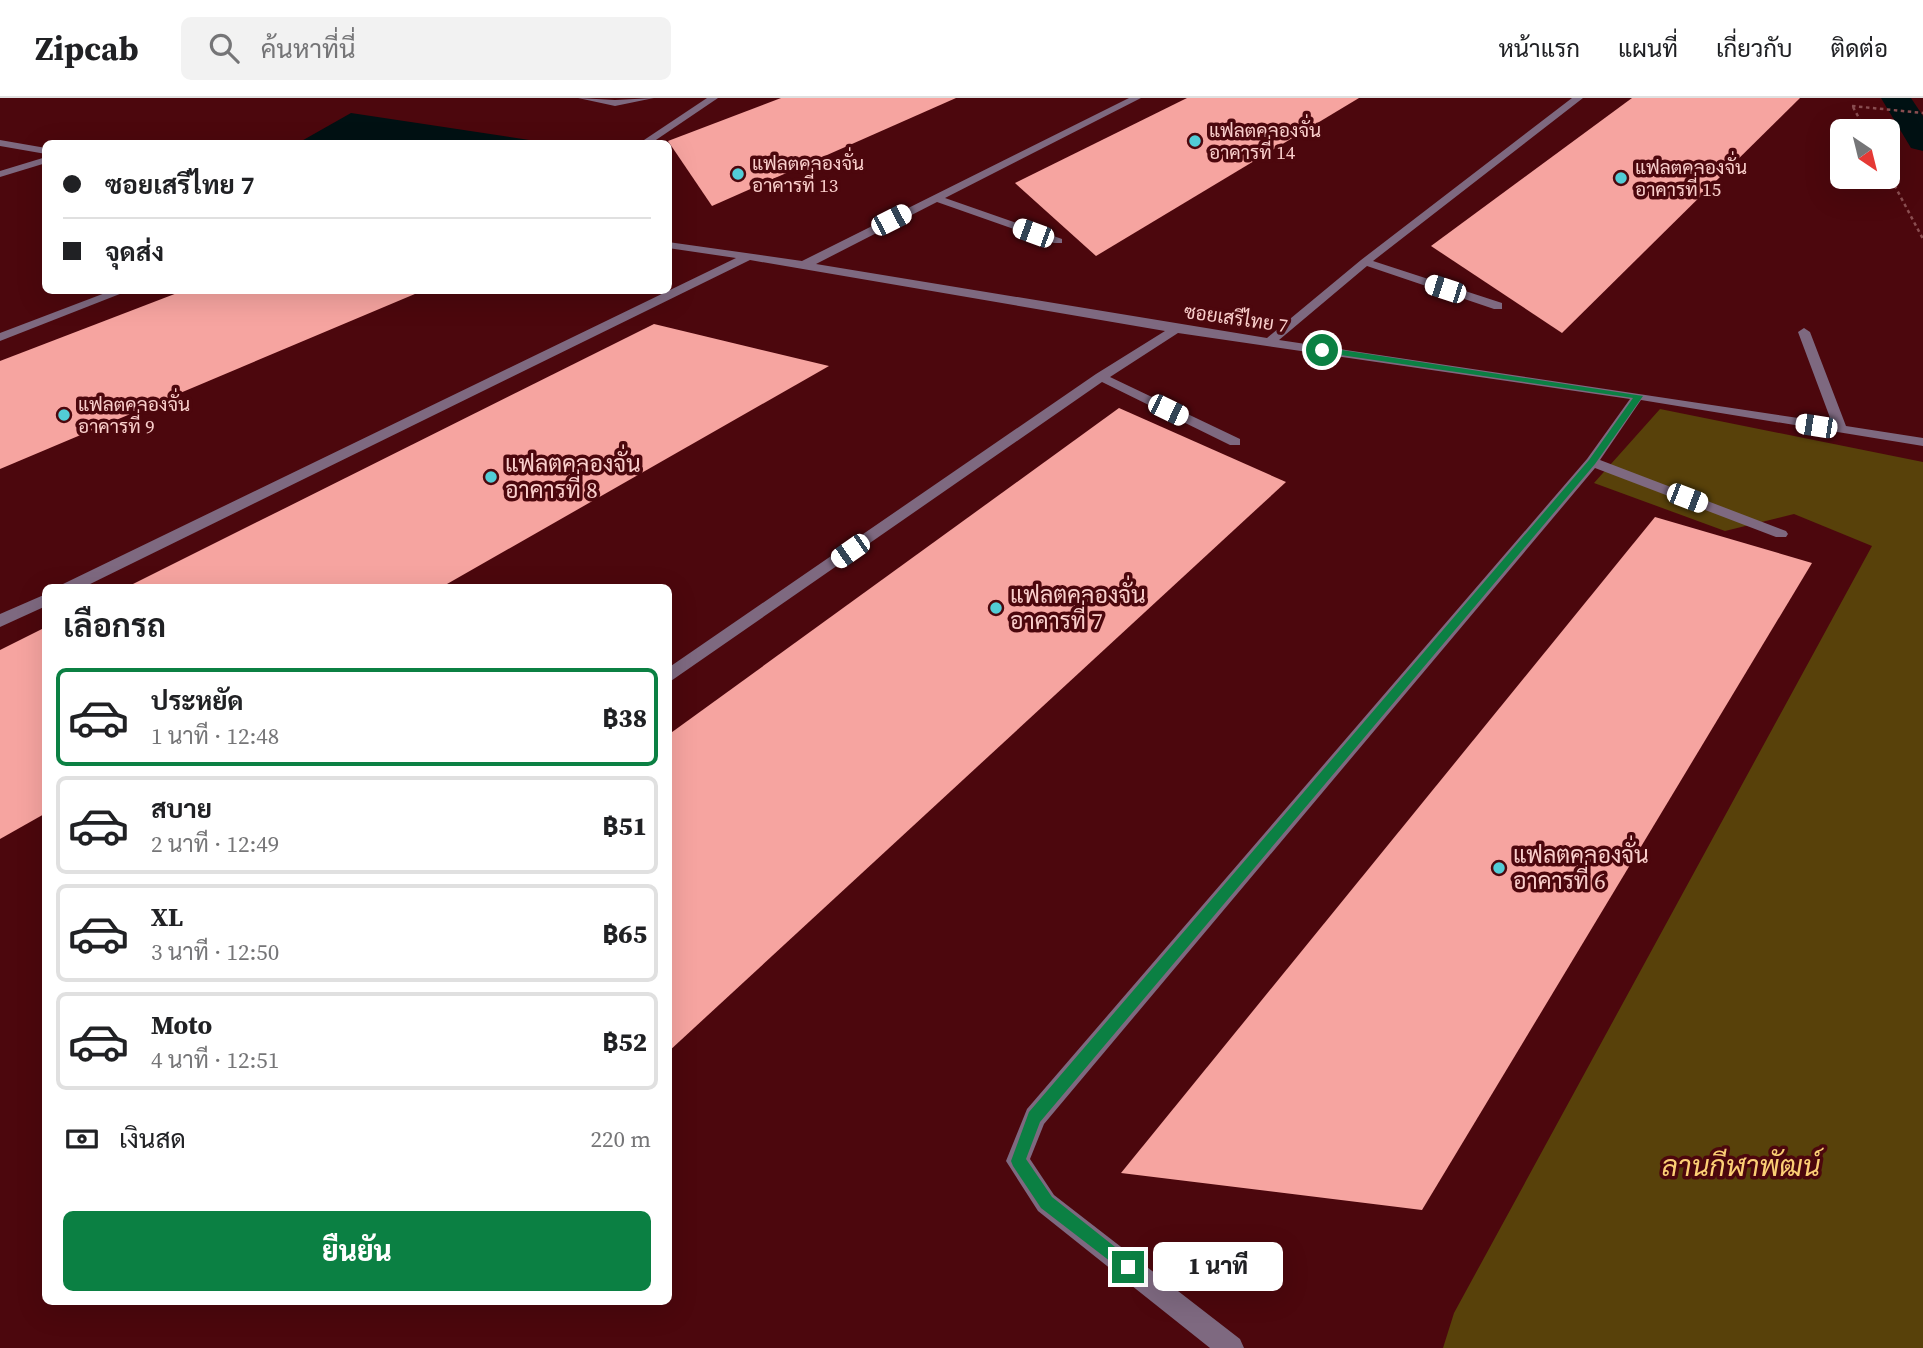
<!DOCTYPE html>
<html lang="th">
<head>
<meta charset="utf-8">
<style>
  body { margin:0; font-family:"Source Serif 4",Sarabun,serif; background:#f2f2f2; color:#202124; height:100vh; display:flex; flex-direction:column; font-size:26px; white-space:nowrap }
  * { box-sizing:border-box; margin:0 }
  p { font-size:23px; color:#757577 }
  .icon { flex:none; width:38px; height:38px; fill:none; stroke:currentColor; stroke-width:2; stroke-linecap:round; stroke-linejoin:round }
  .map { position:relative; flex:1; overflow:hidden }
  .details { position:absolute; left:42px; top:486px; width:630px; height:721px; display:flex; flex-direction:column; background:#fff; border-radius:10px; box-shadow:0 7px 28px #0002 }
  .details>* { flex:none }
  .top-card { position:absolute; left:42px; top:42px; width:630px; height:154px; border-radius:10px; box-shadow:0 7px 28px #0002; display:grid; align-content:center; height:154px; padding:0 21px; background:#fff }
  .needle { width:46px; rotate:145deg }
  .buttons { position:absolute; left:1830px; top:21px; display:grid; gap:14px }
  .buttons a { display:grid; place-items:center; width:70px; height:70px; border-radius:10px; background:#fff; box-shadow:0 7px 28px #0002; font-size:35px }
  .end { position:absolute; width:32px; height:32px; margin:-16px; border:9px solid #0b8043; background:#fff; box-shadow:0 0 0 4px #fff }
  .from { border-radius:50% }
  .bubble { position:absolute; height:49px; border-radius:10px; background:#fff; box-shadow:0 7px 28px #0002; font-size:23px; font-weight:800; line-height:49px; text-align:center }
  .car { position:absolute; width:21px; height:42px; margin:-21px -10px; border-radius:9px; box-shadow:0 0 5px 2px #0007; background:linear-gradient(#fff 24%,#345 0 40%,#fff 0 76%,#345 0 86%,#fff 0) }
  .top-card b { display:flex; align-items:center; gap:24px; height:66px; font-size:26px }
  .top-card b+b { border-top:2px solid #e0e0e0 }
  .top-card i { width:18px; height:18px; background:#202124 }
  ul { padding:0; list-style:none }
  li { display:flex; align-items:center; gap:21px; height:98px; margin:0 14px 10px; padding:0 7px; border:4px solid #e0e0e0; border-radius:10px }
  li div { flex:1 }
  li b { display:block; font-size:26px }
  li em { font-style:normal; font-weight:800 }
  li.current { border-color:#0b8043 }
  li>.icon { width:63px; height:63px; stroke-width:1.5 }
  h2 { padding:0 21px; font-size:32px; line-height:84px }
  .pay { display:flex; align-items:center; gap:18px; height:77px; padding:0 21px; font-size:26px }
  .pay p { margin-inline-start:auto }
  .action { display:flex; gap:14px; margin-top:auto; padding:14px 21px }
  .action a { flex:1; height:80px; border-radius:10px; background:#0b8043; color:#fff; font-size:28px; font-weight:800; line-height:80px; text-align:center }
  header { display:flex; align-items:center; gap:42px; box-sizing:border-box; height:98px; padding:0 35px; background:#fff; border-bottom:2px solid #e0e0e0 }
  header strong { font-size:33px }
  nav { display:flex; gap:38px; margin-inline-start:auto; font-size:24px }
  .search { width:490px; height:63px; background:#f2f2f2; display:flex; align-items:center; gap:18px; box-sizing:border-box; padding:0 24px; border-radius:10px; color:#757577; font-size:26px }
  .map>svg:first-child { display:block }
</style>
</head>
<body>
<header>
<strong>Zipcab</strong>
<div class="search"><svg class="icon" aria-label="search" viewBox="0 0 24 24"><circle cx="10" cy="10" r="6"/><path d="M15 15l6 6"/></svg>ค้นหาที่นี่</div>
<nav><a>หน้าแรก</a><a>แผนที่</a><a>เกี่ยวกับ</a><a>ติดต่อ</a></nav>
</header>
<div class="map">
<svg width="1923" height="1250" viewBox="0 0 1923 1250">
  <rect width="100%" height="100%" fill="#4c070d"/>
  <path fill="#58410a" d="M1660,311L1923,364V1250H1443L1454,1215L1872,448L1794,416L1725,433L1594,385Z"/>
  <path fill="#001113" d="M351,15L549,45H298Z"/>
  <g fill="none" stroke-linecap="round" stroke-linejoin="round">
    <path fill="#001113" fill-rule="evenodd" d="M1881,0H1911L1923,18V53L1911,50Z"/>
  </g>
  <g fill="#f6a4a0">
    <path d="M781,0H956L712,108L668,43Z"/>
    <path d="M1187,0H1359L1096,158L1015,85Z"/>
    <path d="M1632,0H1800L1562,235L1431,148Z"/>
    <path d="M185,192L422,193L0,371V263Z"/>
    <path d="M654,226L829,268L440,490H125Z"/>
    <path d="M1119,310L1286,384L668,954V637Z"/>
    <path d="M1655,419L1812,465L1422,1112L1121,1075Z"/>
    <path d="M46,529V715L0,741V552Z"/>
  </g>
  <g fill="none" stroke-linecap="round" stroke-linejoin="round">
    <g stroke="#8a4e51" stroke-width="2.5" stroke-dasharray="3.5 3.5" stroke-linecap="butt">
      <path d="M1852,8L1923,15"/>
      <path d="M1853,9L1866,33"/>
      <path d="M1888,75L1923,141"/>
    </g>
    <g fill="#7e6980" fill-rule="evenodd">
      <path d="M578,0L615,2L654,0L615,8Z"/>
      <path d="M707,0H718L650,46H638Z"/>
      <path d="M1129,0H1141L945,100L1062,141V145H1054L937,104L816,166L1267,240L1361,162L1572,0H1583L1373,163L1502,205V211H1494L1367,168L1279,242L1832,325L1798,234L1804,230L1810,234L1846,328L1923,340V348L1641,302L1600,362L1786,433L1788,436L1786,439H1776L1595,370L1044,1026L1030,1061L1054,1097L1240,1241L1244,1250H1210L1038,1113L1006,1063L1027,1011L1587,361L1630,301L1178,235L1110,279L1240,341V347H1230L1102,284L668,585V570L1096,276L1165,233L750,162L82,490H61L63,486L736,160L668,150V144L802,163Z"/>
      <path d="M0,42L46,50V56L0,48Z"/>
      <path d="M46,59V65L0,79V73Z"/>
      <path d="M113,192H130L0,243V235Z"/>
      <path d="M46,496V508L0,529V516Z"/>
    </g>
  </g>
  <path fill="#0b8043" d="M1322,249L1643,298L1595,366L1040,1024L1026,1061L1052,1099L1134,1164L1136,1169L1134,1175L1128,1177L1041,1110L1013,1068L1011,1063L1029,1014L1589,362L1633,300L1320,254Z"/>
  <g fill="#52ccd6" stroke="#4c070d" stroke-width="2.5">
    <circle cx="1195" cy="43" r="7"/>
    <circle cx="738" cy="76" r="7"/>
    <circle cx="1621" cy="80" r="7"/>
    <circle cx="64" cy="317" r="7"/>
    <circle cx="491" cy="379" r="7"/>
    <circle cx="996" cy="510" r="7"/>
    <circle cx="1499" cy="770" r="7"/>
  </g>
  <g text-anchor="middle" stroke-width="7" stroke-linejoin="round" paint-order="stroke">
    <g font-size="19" fill="#facfcc" stroke="#4c070d" text-anchor="start">
      <text x="1209" y="39">แฟลตคลองจั่น<tspan x="1209" dy="22">อาคารที่ 14</tspan></text>
      <text x="752" y="72">แฟลตคลองจั่น<tspan x="752" dy="22">อาคารที่ 13</tspan></text>
      <text x="1635" y="76">แฟลตคลองจั่น<tspan x="1635" dy="22">อาคารที่ 15</tspan></text>
      <text x="78" y="313">แฟลตคลองจั่น<tspan x="78" dy="22">อาคารที่ 9</tspan></text>
    </g>
    <g font-size="19" fill="#facfcc" stroke="#4c070d">
      <text transform="translate(1236 220) rotate(8)" y="7">ซอยเสรีไทย 7</text>
    </g>
    <g font-size="23" fill="#facfcc" stroke="#4c070d" text-anchor="start">
      <text x="505" y="374">แฟลตคลองจั่น<tspan x="505" dy="26">อาคารที่ 8</tspan></text>
      <text x="1010" y="505">แฟลตคลองจั่น<tspan x="1010" dy="26">อาคารที่ 7</tspan></text>
      <text x="1513" y="765">แฟลตคลองจั่น<tspan x="1513" dy="26">อาคารที่ 6</tspan></text>
    </g>
    <g font-size="28" font-style="italic" fill="#fccf75" stroke="#4c070d">
      <text x="1741" y="1078">ลานกีฬาพัฒน์</text>
    </g>
  </g>
</svg>
<div class="buttons">
<a><svg class="needle" viewBox="-14 -14 28 28"><path d="M0-13l5 13h-10z" fill="#e53935"/><path d="M0 13l5-13h-10z" fill="#757577"/></svg></a>
</div>
<i class="end from" style="left:1322px;top:252px"></i>
<i class="end" style="left:1128px;top:1169px"></i>
<div class="bubble" style="left:1153px;top:1144px;width:130px">1 นาที</div>
<i class="car" style="left:891px;top:122px;rotate:63deg"></i>
<i class="car" style="left:1033px;top:135px;rotate:290deg"></i>
<i class="car" style="left:1445px;top:191px;rotate:288deg"></i>
<i class="car" style="left:1168px;top:312px;rotate:116deg"></i>
<i class="car" style="left:1816px;top:328px;rotate:279deg"></i>
<i class="car" style="left:1687px;top:400px;rotate:111deg"></i>
<i class="car" style="left:850px;top:453px;rotate:235deg"></i>
<div class="top-card">
<b><i class="from"></i>ซอยเสรีไทย 7</b>
<b><i></i>จุดส่ง</b>
</div>
<section class="details">
<h2>เลือกรถ</h2>
<ul>
<li class="current"><svg class="icon" aria-label="car" viewBox="0 0 24 24"><path d="M5 17H2v-5l4-1 3-4h7l3 4 3 1v5h-3M9 17h6M6 11h13"/><circle cx="7" cy="17" r="2"/><circle cx="17" cy="17" r="2"/></svg><div><b>ประหยัด</b><p>1 นาที · 12:48</p></div><em>฿38</em></li>
<li><svg class="icon" aria-label="car" viewBox="0 0 24 24"><path d="M5 17H2v-5l4-1 3-4h7l3 4 3 1v5h-3M9 17h6M6 11h13"/><circle cx="7" cy="17" r="2"/><circle cx="17" cy="17" r="2"/></svg><div><b>สบาย</b><p>2 นาที · 12:49</p></div><em>฿51</em></li>
<li><svg class="icon" aria-label="car" viewBox="0 0 24 24"><path d="M5 17H2v-5l4-1 3-4h7l3 4 3 1v5h-3M9 17h6M6 11h13"/><circle cx="7" cy="17" r="2"/><circle cx="17" cy="17" r="2"/></svg><div><b>XL</b><p>3 นาที · 12:50</p></div><em>฿65</em></li>
<li><svg class="icon" aria-label="car" viewBox="0 0 24 24"><path d="M5 17H2v-5l4-1 3-4h7l3 4 3 1v5h-3M9 17h6M6 11h13"/><circle cx="7" cy="17" r="2"/><circle cx="17" cy="17" r="2"/></svg><div><b>Moto</b><p>4 นาที · 12:51</p></div><em>฿52</em></li>
</ul>
<div class="pay"><svg class="icon" aria-label="cash" viewBox="0 0 24 24"><path d="M3 7h18v10H3z"/><circle cx="12" cy="12" r="2"/></svg>เงินสด<p>220 m</p></div>
<div class="action"><a>ยืนยัน</a></div>
</section>
</div>
</body>
</html>
